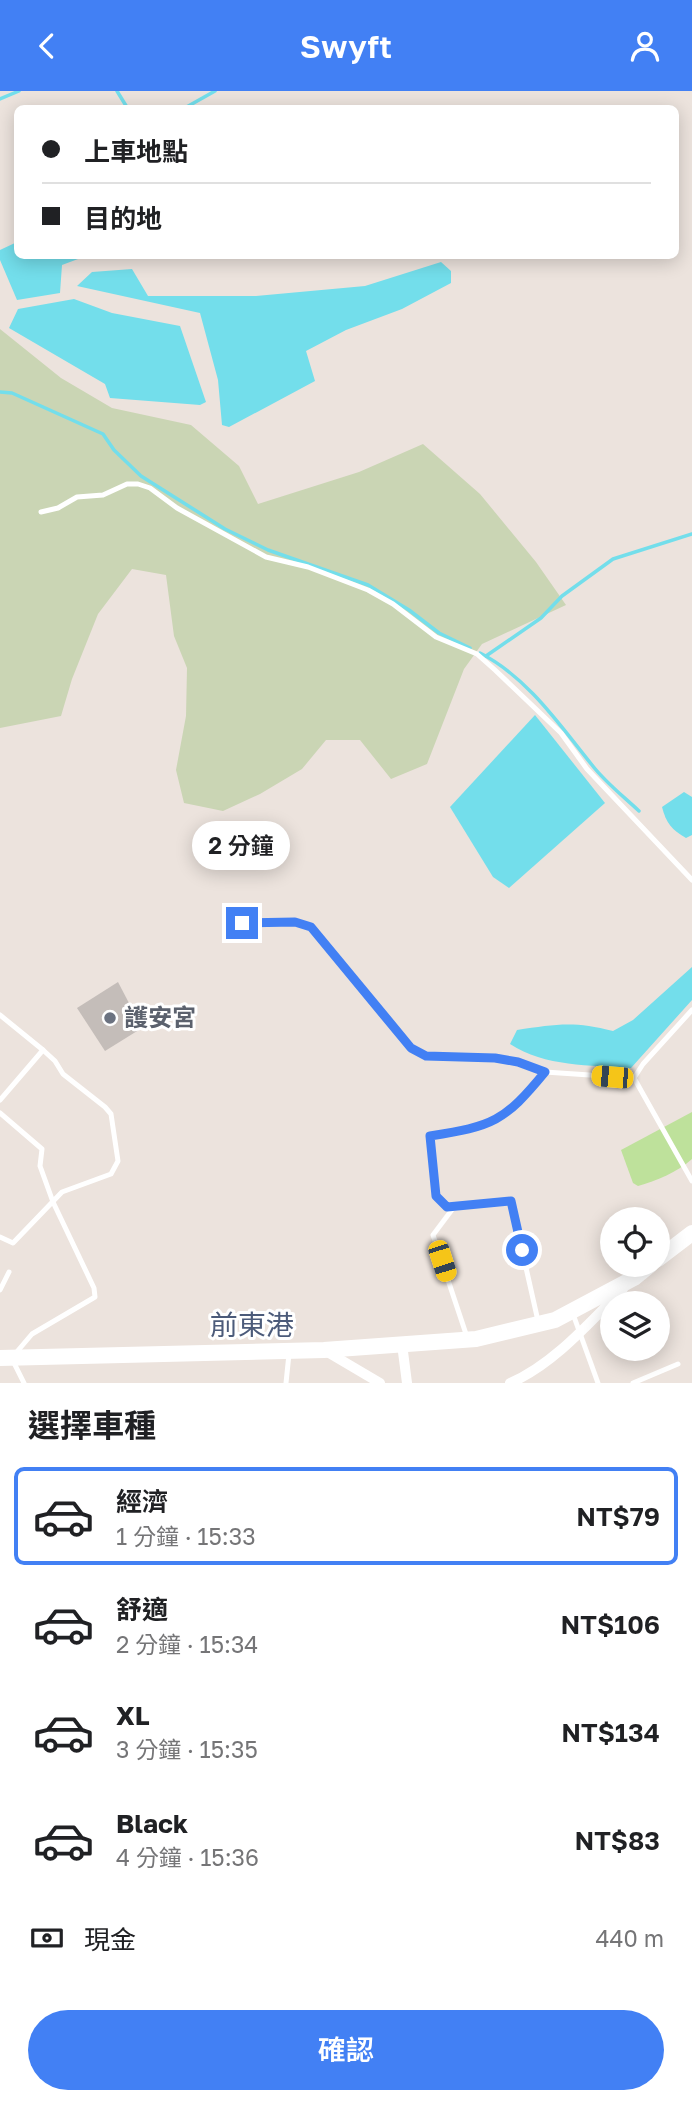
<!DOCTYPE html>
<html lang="zh-TW">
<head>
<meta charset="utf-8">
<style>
  body { margin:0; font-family:"Golos Text","Noto Sans TC",sans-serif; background:#f6f6f6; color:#202124; height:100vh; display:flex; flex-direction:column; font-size:26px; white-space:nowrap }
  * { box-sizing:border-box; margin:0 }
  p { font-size:23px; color:#757577 }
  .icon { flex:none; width:38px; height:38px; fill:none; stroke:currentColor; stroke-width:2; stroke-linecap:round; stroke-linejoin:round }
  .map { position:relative; height:1292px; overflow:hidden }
  .details { display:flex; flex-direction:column; background:#fff; flex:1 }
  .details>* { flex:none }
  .hud { position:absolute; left:14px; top:14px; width:665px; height:154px; border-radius:10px; box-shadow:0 4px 18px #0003; display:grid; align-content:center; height:154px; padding:0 28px; background:#fff }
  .buttons { position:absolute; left:600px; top:1116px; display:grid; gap:14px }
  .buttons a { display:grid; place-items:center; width:70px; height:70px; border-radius:50%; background:#fff; box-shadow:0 4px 18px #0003; font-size:35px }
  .end { position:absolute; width:32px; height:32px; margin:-16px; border:9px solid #4280f4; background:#fff; box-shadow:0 0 0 4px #fff }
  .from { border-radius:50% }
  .bubble { position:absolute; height:49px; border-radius:24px; background:#fff; box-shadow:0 4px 18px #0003; font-size:23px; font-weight:600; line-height:49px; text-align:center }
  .car { position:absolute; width:21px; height:42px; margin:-21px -10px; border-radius:9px; box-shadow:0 0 5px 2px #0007; background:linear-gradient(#f5c518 24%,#345 0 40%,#f5c518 0 76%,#345 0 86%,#f5c518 0) }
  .hud b { display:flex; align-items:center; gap:24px; height:66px; font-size:26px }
  .hud b+b { border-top:2px solid #e0e0e0 }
  .hud i { width:18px; height:18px; background:#202124 }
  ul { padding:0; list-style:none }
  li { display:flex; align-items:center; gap:21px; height:98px; margin:0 14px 10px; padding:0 14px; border:4px solid transparent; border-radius:10px }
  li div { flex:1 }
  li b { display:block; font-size:26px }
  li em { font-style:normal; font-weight:600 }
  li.active { border-color:#4280f4 }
  li>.icon { width:63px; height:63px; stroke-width:1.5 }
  h2 { padding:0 28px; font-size:32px; line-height:84px }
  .pay { display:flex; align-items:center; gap:18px; height:77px; padding:0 28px; font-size:26px }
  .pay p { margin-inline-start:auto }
  .action { display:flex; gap:14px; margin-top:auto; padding:14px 28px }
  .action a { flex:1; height:80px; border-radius:42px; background:#4280f4; color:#fff; font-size:28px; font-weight:600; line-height:80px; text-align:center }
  header { display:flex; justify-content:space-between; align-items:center; height:91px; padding:0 28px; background:#4280f4; color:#fff; font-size:32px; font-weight:600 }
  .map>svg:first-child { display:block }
</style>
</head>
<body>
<header><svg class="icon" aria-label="back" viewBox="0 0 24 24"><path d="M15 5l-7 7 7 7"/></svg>Swyft<svg class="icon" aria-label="person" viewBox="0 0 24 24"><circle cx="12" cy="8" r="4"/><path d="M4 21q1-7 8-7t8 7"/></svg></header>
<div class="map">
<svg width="692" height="1292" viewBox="0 0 692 1292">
  <rect width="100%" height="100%" fill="#ece3dd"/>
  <path fill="#bee19b" d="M692,1021V1068C676,1082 658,1089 638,1095L633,1092L621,1059Z"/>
  <path fill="#cad5b4" d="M0,238L61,287L112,317L191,334L239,375L258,413L359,381L423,353L480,403L536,471L566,514L482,553L464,578L427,673L391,688L360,649H326L302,678L260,703L223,720L184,712L176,679L186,625L187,577L174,545L166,484L132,478L98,523L72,588L61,625L0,637Z"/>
  <g fill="#73deeb">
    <path d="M17,151L18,164L86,165L62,174L60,202L17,209L0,169V159Z"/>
    <path d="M441,171L451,180V192L402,218L346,239L306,260L315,290L229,336L222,334L218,289L200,222L77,195L92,181L132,178L148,205H256L365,195Z"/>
    <path d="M74,208L112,222L180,235L206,311L200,314L110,307L105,293L9,237L18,218Z"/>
    <path d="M535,624L605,712L509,797L493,786L450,716Z"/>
    <path d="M684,701L692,706V744L686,747C672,739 666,732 662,716Z"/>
    <path d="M692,876V909L631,977C590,974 545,976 510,953L517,939C556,933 575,930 613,940L633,929Z"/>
  </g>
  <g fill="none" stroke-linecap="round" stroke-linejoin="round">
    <g stroke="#73deeb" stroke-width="3.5">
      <path d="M117,0L128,18"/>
      <path d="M0,8L19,0"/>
      <path d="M183,18L215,0"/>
      <path d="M0,301L12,302L103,343L114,359L141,385L225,438L268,459L368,494L409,519L439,542L470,557"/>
      <path d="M480,562C527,586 559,633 592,674C605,691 623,705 639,720"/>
      <path d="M486,565L541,527L562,505L613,468L692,443"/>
    </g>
  </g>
  <path fill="#c4bdb9" d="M118,891L142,937L105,960L77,917Z"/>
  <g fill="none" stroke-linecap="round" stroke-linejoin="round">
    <g stroke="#fff" stroke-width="5">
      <path d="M41,421L58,417L77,406L103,404L127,393H138L150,397L177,417L266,466L308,476L368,499L393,513L436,546L477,563L495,579L561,642L587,678L692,789"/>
      <path d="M242,832L295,831L311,836L411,957L426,965L495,967L518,971L545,981L634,987"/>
      <path d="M692,919L643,973L634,987L692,1090"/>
      <path d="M0,924L43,959L55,970L63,983L105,1016L111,1023L118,1070L111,1083L62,1101L13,1152L0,1146"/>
      <path d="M0,1009L43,959"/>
      <path d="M0,1022L42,1058L40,1075L53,1111L94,1197L95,1206L32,1243L15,1263"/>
      <path d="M454,1116L433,1144L467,1246"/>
      <path d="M0,1199L9,1181"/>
      <path d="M573,1223L598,1292"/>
      <path d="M538,1230L511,1110L447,1116L436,1105L430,1045C493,1035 504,1031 545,981"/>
      <path d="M13,1270L24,1292"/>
      <path d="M286,1292L289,1263"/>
      <path d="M633,1292L678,1273"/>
    </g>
    <g stroke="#fff" stroke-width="10">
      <path d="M402,1253L407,1292"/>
      <path d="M324,1259L380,1292"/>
      <path d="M510,1292C553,1274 591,1230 623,1198"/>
    </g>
    <g stroke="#fff" stroke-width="16">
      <path d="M658,1168L692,1142"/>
      <path d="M0,1267L324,1259L476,1248L555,1229L634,1187L650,1174"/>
    </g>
  </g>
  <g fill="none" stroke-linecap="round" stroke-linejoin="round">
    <path stroke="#4280f4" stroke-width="9" d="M242,832L295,831L311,836L411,957L426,965L495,967L518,971L545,981C504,1031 493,1035 430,1045L436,1105L447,1116L511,1110L522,1159"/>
  </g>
  <circle fill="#6b7280" stroke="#fff" stroke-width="2.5" cx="110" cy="927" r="7"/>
  <g text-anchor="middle" stroke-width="6" stroke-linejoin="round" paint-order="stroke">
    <g font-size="24" font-weight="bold" fill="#5b616d" stroke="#fff" text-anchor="start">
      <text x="124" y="935">護安宮</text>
    </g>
    <g font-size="28" fill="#4c5b7a" stroke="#fff">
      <text x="252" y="1244">前東港</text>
    </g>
  </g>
</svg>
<div class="buttons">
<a><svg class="icon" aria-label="locate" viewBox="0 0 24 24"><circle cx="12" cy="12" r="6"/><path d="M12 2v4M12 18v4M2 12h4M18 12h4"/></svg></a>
<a><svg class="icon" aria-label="layers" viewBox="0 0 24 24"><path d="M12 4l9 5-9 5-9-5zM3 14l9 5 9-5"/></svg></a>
</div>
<i class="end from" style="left:522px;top:1159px"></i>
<i class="end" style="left:242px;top:832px"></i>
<div class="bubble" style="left:192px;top:730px;width:98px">2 分鐘</div>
<i class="car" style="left:612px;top:986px;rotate:275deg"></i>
<i class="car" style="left:442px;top:1170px;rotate:162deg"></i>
<div class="hud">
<b><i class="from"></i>上車地點</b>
<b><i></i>目的地</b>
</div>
</div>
<section class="details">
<h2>選擇車種</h2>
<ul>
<li class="active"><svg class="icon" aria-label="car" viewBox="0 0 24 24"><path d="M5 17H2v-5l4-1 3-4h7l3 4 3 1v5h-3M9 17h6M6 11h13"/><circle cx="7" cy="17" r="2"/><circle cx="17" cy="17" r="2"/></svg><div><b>經濟</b><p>1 分鐘 · 15:33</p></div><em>NT$79</em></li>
<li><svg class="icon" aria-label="car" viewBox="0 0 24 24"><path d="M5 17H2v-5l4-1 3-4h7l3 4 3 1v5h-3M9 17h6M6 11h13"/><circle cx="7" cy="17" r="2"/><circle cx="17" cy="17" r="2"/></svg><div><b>舒適</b><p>2 分鐘 · 15:34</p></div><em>NT$106</em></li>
<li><svg class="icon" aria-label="car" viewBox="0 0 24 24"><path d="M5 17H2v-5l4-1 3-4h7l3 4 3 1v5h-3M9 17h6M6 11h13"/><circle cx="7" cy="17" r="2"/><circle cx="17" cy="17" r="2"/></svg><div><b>XL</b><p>3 分鐘 · 15:35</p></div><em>NT$134</em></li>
<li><svg class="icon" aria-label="car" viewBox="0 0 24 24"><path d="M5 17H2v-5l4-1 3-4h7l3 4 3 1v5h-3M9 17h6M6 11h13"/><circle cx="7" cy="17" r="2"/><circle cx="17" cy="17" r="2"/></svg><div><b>Black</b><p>4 分鐘 · 15:36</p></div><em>NT$83</em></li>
</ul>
<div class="pay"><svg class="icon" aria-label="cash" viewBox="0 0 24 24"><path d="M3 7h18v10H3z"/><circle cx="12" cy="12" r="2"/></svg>現金<p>440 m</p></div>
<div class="action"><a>確認</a></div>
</section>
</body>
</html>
